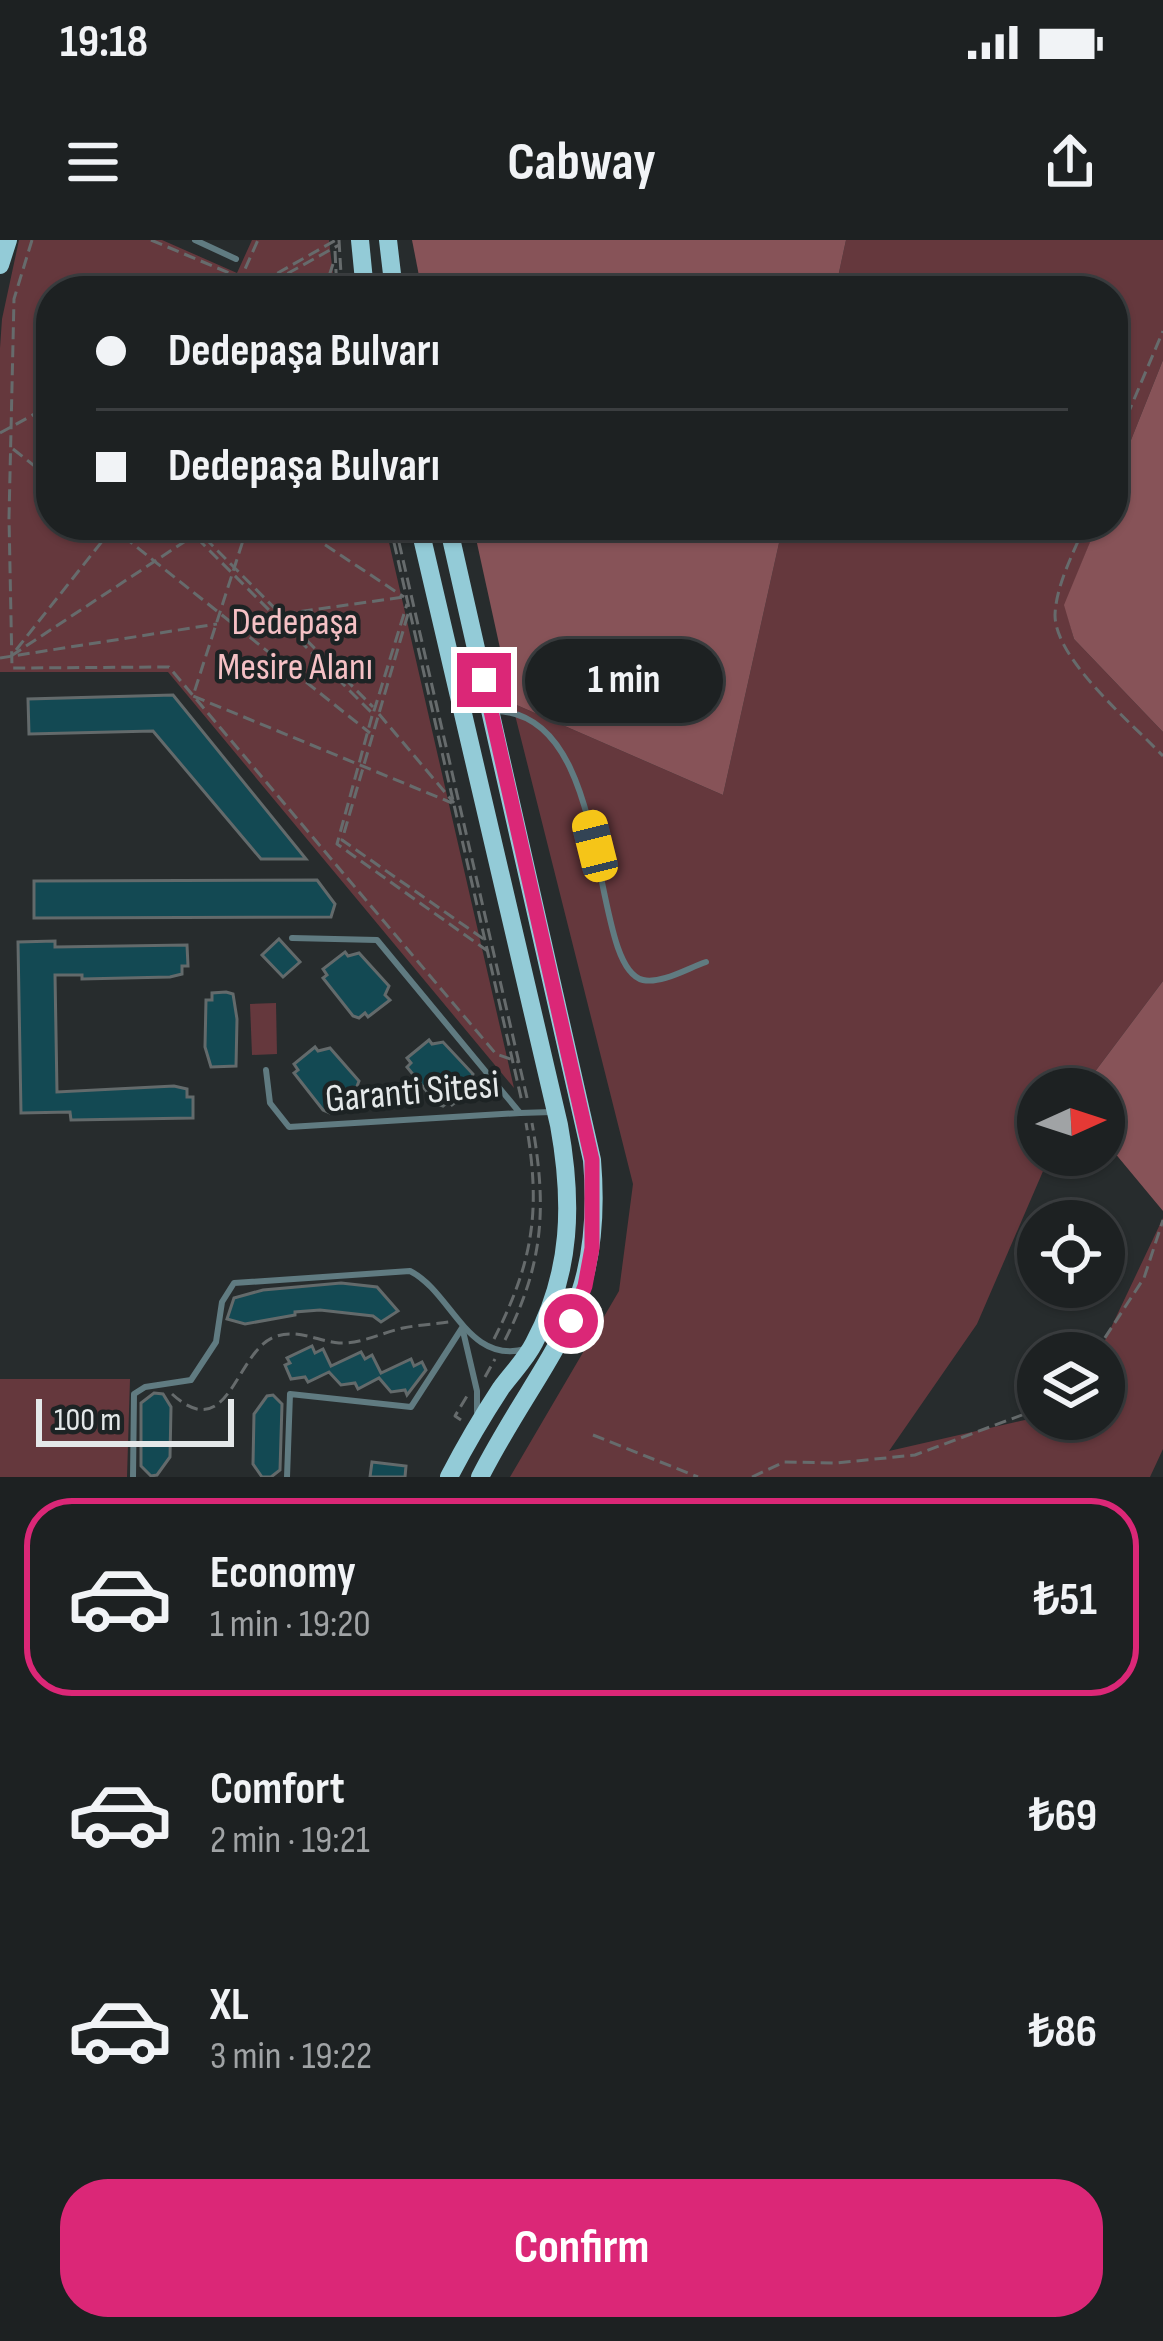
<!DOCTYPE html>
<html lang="en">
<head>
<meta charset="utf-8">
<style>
  body { margin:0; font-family:"Sofia Sans Condensed",sans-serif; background:#25292a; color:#f1f3f6; height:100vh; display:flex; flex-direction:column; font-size:45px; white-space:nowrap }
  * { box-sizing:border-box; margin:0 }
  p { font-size:39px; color:#a0a3a5 }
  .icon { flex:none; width:66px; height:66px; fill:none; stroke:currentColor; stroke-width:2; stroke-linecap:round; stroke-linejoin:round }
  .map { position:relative; height:1237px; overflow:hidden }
  .drawer { display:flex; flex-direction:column; background:#1d2122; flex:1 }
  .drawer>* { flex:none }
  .banner { position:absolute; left:36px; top:36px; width:1092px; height:264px; border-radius:48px; box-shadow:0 3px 9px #0004,0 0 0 3px #3b3e40; display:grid; align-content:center; height:264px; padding:0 60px; background:#1d2122 }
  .needle { width:78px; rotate:87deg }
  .tools { position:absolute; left:1017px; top:828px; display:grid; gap:24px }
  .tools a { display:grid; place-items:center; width:108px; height:108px; border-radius:50%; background:#1d2122; box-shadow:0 3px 9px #0004,0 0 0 3px #3b3e40; font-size:60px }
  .scale { position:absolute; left:36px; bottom:30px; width:198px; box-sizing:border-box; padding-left:12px; border:6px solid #e4e8e9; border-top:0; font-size:33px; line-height:42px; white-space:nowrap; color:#e4e8e9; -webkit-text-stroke:9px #1d2324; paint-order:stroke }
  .end { position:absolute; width:54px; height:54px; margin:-27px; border:15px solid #db2777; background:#fff; box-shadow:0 0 0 6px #fff }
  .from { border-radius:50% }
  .bubble { position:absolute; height:84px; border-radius:42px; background:#1d2122; box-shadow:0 3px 9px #0004,0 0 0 3px #3b3e40; font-size:39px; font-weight:700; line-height:84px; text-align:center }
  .car { position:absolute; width:36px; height:72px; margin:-36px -18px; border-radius:15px; box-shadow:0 0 9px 3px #0007; background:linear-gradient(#f5c518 24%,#345 0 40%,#f5c518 0 76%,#345 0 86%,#f5c518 0) }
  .banner b { display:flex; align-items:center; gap:42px; height:114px; font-size:45px }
  .banner b+b { border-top:3px solid #3b3e40 }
  .banner i { width:30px; height:30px; background:#f1f3f6 }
  ul { padding:21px 0 0; list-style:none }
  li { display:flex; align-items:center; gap:36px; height:198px; margin:0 24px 18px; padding:0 36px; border:6px solid transparent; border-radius:48px }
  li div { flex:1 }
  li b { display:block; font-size:45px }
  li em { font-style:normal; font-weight:700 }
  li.on { border-color:#db2777 }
  li>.icon { width:108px; height:108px; stroke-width:1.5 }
  .cta { display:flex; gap:24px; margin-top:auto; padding:24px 60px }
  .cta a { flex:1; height:138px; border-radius:48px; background:#db2777; color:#fff; font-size:48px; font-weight:700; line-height:138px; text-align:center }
  .status { display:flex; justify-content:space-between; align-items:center; height:84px; padding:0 60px; background:#1d2122; direction:ltr }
  .status svg { height:33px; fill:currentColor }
  header { display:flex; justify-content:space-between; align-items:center; height:156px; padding:0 60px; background:#1d2122; font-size:54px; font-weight:700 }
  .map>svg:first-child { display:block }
</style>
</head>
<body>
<div class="status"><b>19:18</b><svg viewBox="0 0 49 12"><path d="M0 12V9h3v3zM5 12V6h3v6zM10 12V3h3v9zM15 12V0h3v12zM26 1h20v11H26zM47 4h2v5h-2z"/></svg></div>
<header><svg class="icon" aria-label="menu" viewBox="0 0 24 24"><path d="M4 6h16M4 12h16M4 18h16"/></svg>Cabway<svg class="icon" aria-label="share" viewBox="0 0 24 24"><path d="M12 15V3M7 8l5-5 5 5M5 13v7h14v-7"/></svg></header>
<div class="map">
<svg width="1163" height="1237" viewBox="0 0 1163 1237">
  <rect width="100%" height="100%" fill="#272c2d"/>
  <g fill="#65383d">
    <path d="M19,0H162L237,33L252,0H329L335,51H51V285H385L514,848L168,432H0V108L2,79Z"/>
    <path d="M846,0H1163V120L1113,245V51H835Z"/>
    <path d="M783,285H1097L1065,365L1074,399L1163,492V741L1082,849H1038V915H1050L977,1084L889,1211L1038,1177L1104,1179V1113H1099L1163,978V1209L1150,1237H510L619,1051L633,944L512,463L723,555Z"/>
    <path d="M276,763L277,814L252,815L250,764Z"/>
    <path d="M0,1139H130L127,1237H0Z"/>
  </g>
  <g fill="#875358">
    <path d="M412,0H846L835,51H422Z"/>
    <path d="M1163,120V492L1074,399L1064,365L1097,285H1113V245Z"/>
    <path d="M473,285H783L723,555L512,463Z"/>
    <path d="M1163,741V971L1104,900V849H1082Z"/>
  </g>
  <g fill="#134953" stroke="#636a6b" stroke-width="3">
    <path d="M173,455L306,619H261L153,491L29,494L28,459Z"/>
    <path d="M317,640L335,664L331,677L34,678V641Z"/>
    <path d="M279,699L300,722L283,737L262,715Z"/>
    <path d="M55,701V707L187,705L188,726H182V734L170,737L82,739V735H55L57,852L174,846L187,849V857H193V878L71,880L70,872L21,873L18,702Z"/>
    <path d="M345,712L348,716L359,713L389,746L385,755L390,760L368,777L365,773L359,778L353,776L323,738L327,735L323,729Z"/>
    <path d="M226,752L233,754L237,779L236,826L211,827L205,807L206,760H212V753Z"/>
    <path d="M429,800L432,804L443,802L473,834L470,843L474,848L452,865L449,861L443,866L437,864L407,827L411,823L407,818Z"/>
    <path d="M315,807L318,811L330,808L359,841L356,849L360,855L339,872L336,868L330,873L323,870L294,833L298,830L294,824Z"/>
    <path d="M341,1043L377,1047L398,1071L381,1082L373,1076L320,1070L295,1072V1075L245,1084L227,1079L234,1058L263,1050Z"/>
    <path d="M312,1106L315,1113L323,1109L331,1126L361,1112L365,1119L372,1115L381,1133L411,1119L414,1126L422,1122L426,1130L407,1155L405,1150L391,1152L379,1138L358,1149L355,1143L341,1145L329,1132L308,1142L305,1137L291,1139L285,1125L290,1123L287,1118Z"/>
    <path d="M154,1153L163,1154L171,1167L170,1217L157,1235L151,1236L141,1226V1163Z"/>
    <path d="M273,1155L282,1164L280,1230L271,1237H262L253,1224L254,1174L267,1156Z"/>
    <path d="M372,1222L406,1226L405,1237H370Z"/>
  </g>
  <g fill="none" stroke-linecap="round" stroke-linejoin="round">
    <g stroke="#666b6c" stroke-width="3" stroke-dasharray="12 6" stroke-linecap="butt">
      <path d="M32,0L14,59L9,278L12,428L169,427L496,814L519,822"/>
      <path d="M151,0L241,38L258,0"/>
      <path d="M339,0L342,51"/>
      <path d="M335,11L337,51"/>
      <path d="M246,51L336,0"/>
      <path d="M256,51L339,5"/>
      <path d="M324,51L333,24"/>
      <path d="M0,193L51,165"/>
      <path d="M13,209L51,239"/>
      <path d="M1113,209L1163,91"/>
      <path d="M109,285L370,493"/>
      <path d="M184,285L373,474L407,364"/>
      <path d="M192,285L373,467"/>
      <path d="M248,285L193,456L452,563"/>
      <path d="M295,285L404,357"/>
      <path d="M390,285L522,862"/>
      <path d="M395,285L528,862"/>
      <path d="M1085,285C1074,312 1056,345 1055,375C1055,420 1133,484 1163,516"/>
      <path d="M283,374L404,357"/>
      <path d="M408,374L342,600L485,700"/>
      <path d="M16,410L115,285"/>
      <path d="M11,416L193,296"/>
      <path d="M0,418L217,384"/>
      <path d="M379,474L454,563"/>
      <path d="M372,476L337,604L489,712"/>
      <path d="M494,1099C534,1020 541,969 526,883"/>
      <path d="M505,1100C544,1023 547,967 532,883"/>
      <path d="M1095,1113L1144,1038L1163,980"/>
      <path d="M485,1137L495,1119"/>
      <path d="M172,1154C229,1206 235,1113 274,1097C297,1088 317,1101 339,1103C361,1104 381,1093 403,1088C418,1085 434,1084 449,1082"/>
      <path d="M461,1180L455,1176L467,1156"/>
      <path d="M593,1195L698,1237"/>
      <path d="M752,1237L784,1222L836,1223L915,1215L1038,1169"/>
    </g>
    <g stroke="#607b81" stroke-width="6">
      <path d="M195,0L236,19"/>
      <path d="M495,471C616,472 587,727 643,740C662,744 688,728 706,722"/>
      <path d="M266,830L270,863L289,887L520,873L377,700L292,698"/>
      <path d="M520,873L552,872"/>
      <path d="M463,1091L477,1151V1172"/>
      <path d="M133,1237L134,1154L145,1147L191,1140L216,1102L222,1062L234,1043L410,1031C452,1052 467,1125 526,1109"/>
      <path d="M287,1237L290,1154L411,1167L462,1088"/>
    </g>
    <g stroke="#93cbd7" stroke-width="18">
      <path d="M360,0L365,51"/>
      <path d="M388,0L394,51"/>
      <path d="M0,25L8,0"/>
      <path d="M419,285L559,885C573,962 572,1032 534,1103C526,1119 512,1133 501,1148C482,1177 465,1206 449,1237"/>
      <path d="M448,285L592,920C605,1075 544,1112 480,1237"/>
    </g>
  </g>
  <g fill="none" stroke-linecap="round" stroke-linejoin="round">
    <path stroke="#db2777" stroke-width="15" d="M484,440L592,920V1008L585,1046L571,1081"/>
  </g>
  <g text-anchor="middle" stroke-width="9" stroke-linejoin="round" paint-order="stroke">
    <g font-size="39" fill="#f5c1c5" stroke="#1d2324">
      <text x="295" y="394">Dedepaşa<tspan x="295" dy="45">Mesire Alanı</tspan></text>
    </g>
    <g font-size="39" fill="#e4e8e9" stroke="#1d2324">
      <text transform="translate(412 850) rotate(-5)" y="14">Garanti Sitesi</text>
    </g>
  </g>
</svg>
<div class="tools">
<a><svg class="needle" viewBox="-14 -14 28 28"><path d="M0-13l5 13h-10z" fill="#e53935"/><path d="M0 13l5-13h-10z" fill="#a0a3a5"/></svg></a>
<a><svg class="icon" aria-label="locate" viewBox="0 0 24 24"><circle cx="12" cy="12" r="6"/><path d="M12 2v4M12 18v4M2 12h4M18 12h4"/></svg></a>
<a><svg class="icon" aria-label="layers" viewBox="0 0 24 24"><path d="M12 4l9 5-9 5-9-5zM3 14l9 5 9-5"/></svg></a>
</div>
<div class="scale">100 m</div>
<i class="end from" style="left:571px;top:1081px"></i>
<i class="end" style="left:484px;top:440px"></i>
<div class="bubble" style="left:525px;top:399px;width:198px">1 min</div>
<i class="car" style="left:595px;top:606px;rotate:346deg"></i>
<div class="banner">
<b><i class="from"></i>Dedepaşa Bulvarı</b>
<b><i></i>Dedepaşa Bulvarı</b>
</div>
</div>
<section class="drawer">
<ul>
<li class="on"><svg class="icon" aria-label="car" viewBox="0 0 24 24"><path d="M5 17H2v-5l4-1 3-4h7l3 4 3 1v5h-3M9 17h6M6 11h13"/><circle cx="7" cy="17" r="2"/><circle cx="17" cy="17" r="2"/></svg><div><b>Economy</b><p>1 min · 19:20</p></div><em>₺51</em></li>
<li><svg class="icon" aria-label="car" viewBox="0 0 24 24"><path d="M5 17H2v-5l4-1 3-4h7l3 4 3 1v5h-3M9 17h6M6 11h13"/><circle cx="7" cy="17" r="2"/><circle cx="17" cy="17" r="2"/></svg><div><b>Comfort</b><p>2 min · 19:21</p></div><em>₺69</em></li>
<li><svg class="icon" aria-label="car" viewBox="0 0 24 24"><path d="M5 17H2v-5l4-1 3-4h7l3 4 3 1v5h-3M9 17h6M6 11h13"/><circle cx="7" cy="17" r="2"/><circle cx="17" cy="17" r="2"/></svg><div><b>XL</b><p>3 min · 19:22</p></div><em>₺86</em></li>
</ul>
<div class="cta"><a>Confirm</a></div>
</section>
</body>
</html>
